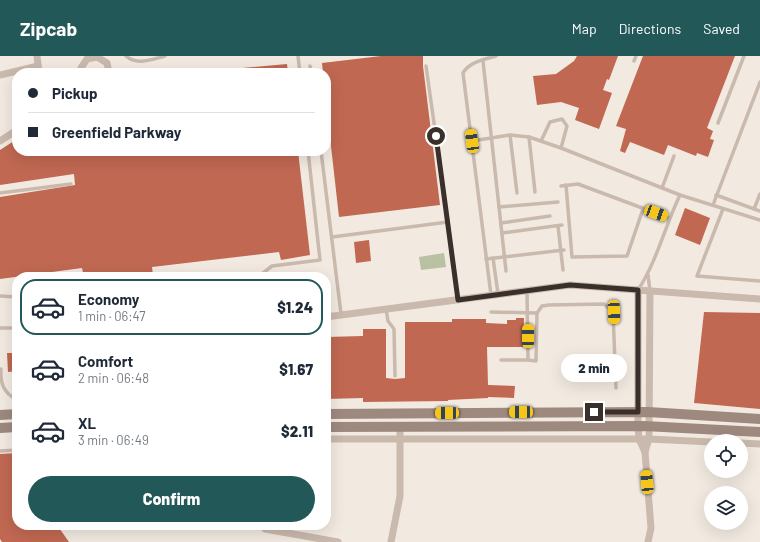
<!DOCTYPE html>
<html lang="en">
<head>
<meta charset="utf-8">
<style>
  body { margin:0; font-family:Barlow,sans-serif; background:#f6f6f7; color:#1f2937; height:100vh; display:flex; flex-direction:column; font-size:15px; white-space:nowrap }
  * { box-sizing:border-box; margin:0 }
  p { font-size:13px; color:#747a83 }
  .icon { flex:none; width:22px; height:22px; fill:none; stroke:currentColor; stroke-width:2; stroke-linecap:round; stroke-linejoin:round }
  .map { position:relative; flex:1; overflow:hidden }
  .panel { position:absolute; left:12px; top:216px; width:319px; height:258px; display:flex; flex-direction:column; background:#fff; border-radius:16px; box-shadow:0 4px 16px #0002 }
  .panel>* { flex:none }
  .hud { position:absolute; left:12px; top:12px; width:319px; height:88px; border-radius:16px; box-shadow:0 4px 16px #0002; display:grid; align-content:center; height:88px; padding:0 16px; background:#fff }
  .fabs { position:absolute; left:704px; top:378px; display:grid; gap:8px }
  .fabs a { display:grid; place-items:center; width:44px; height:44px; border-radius:50%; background:#fff; box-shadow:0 4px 16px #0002; font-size:20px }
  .end { position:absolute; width:18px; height:18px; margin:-9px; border:5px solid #392f2b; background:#fff; box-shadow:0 0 0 2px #fff }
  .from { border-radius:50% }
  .bubble { position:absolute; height:28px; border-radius:14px; background:#fff; box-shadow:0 4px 16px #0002; font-size:13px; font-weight:800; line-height:28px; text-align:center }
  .car { position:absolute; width:12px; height:24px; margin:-12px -6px; border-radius:5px; box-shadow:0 0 3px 1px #0007; background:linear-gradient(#f5c518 24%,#345 0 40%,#f5c518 0 76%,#345 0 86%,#f5c518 0) }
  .hud b { display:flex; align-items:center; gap:14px; height:38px; font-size:15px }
  .hud b+b { border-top:1px solid #e0e1e3 }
  .hud i { width:10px; height:10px; background:#1f2937 }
  ul { padding:7px 0 0; list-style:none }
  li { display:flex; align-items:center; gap:12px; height:56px; margin:0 8px 6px; padding:0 8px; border:2px solid transparent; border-radius:16px }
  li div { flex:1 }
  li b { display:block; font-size:15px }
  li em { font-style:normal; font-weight:800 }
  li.active { border-color:#235859 }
  li>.icon { width:36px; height:36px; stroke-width:1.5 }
  .cta { display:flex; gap:8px; margin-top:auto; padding:8px 16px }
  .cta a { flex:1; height:46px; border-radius:24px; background:#235859; color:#fff; font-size:16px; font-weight:800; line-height:46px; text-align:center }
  header { display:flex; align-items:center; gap:24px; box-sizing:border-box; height:56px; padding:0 20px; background:#235859; color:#fff }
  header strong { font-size:19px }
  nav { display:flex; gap:22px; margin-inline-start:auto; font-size:14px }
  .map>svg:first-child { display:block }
</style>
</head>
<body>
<header>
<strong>Zipcab</strong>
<nav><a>Map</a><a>Directions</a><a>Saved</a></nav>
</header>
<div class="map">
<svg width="760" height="486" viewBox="0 0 760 486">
  <rect width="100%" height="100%" fill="#f2eae1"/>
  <path fill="#b8c1a1" d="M444,197L446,211L421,214L419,201Z"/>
  <g fill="#c06852">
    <path d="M381,0H423V10L440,149L339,161L326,46V17H323L322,7Z"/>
    <path d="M577,0H618L609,24L607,23L603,34L612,37L599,73L575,64L579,52L561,46L537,49L533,20L556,18L574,5Z"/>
    <path d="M643,0H735L707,72L713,75L710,83L714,84L708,101L697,97L696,100L668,89L664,99L630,86L625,97L620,95L626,73L616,70Z"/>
    <path d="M287,8L288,17H231V13Z"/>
    <path d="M17,83V95H298L310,199L281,204L279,196L152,211L153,219L133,221H84L82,212L0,223V141L75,129L74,118L0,129V94Z"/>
    <path d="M685,152L710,162L700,189L675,179Z"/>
    <path d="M369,184L371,205L356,207L354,186Z"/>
    <path d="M704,256L760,257V353L694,347Z"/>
    <path d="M516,262H524L523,291H487L488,329L515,330L514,342L488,341V342L448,344V345L363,346V342L326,343V281L363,280V273H386V322L395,323L405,322V266H452V263H486V267L507,268V264H516Z"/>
    <path d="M7,297H17V315L8,316Z"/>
    <path d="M17,397V469H57L69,486H2L0,483V398Z"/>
  </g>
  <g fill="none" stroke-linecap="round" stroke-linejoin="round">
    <g stroke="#cab9ad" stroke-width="3.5">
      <path d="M126,0C137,10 153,3 165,0"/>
      <path d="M298,0L300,17"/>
      <path d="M483,5L506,215"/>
      <path d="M634,5L636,0"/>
      <path d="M310,10L311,17"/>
      <path d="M718,67L744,0"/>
      <path d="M510,79L517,137"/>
      <path d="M529,81L535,136"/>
      <path d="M472,85L510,79L529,81L561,92L680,139L760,164"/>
      <path d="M541,85L550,66L562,63L567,70L561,92"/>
      <path d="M321,95L341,258"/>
      <path d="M566,129L572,201L627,200L643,153"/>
      <path d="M561,130L578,128L669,162"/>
      <path d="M662,132L674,100"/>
      <path d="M0,137L71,128"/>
      <path d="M716,139L760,155"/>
      <path d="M713,149L760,26"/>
      <path d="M499,151L558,146"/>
      <path d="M723,153L697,220L760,225"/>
      <path d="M754,153L760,138"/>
      <path d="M448,166L458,244"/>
      <path d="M501,167L550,160"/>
      <path d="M558,170L563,214"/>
      <path d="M502,177L562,169"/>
      <path d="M332,181L448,166L426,10"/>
      <path d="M493,202L498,238"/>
      <path d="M486,203L564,194"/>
      <path d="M648,219L650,235"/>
      <path d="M258,221L272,210L320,204L308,95"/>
      <path d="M638,234C657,205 665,170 680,139"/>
      <path d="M491,239L463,17C469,6 485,3 496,0"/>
      <path d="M0,240L17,241"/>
      <path d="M386,253L388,265L394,273L395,320"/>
      <path d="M491,256L537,257L536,305L528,304"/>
      <path d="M537,257L542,250L549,249L604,248L613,256L616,332"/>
      <path d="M0,272H17"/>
      <path d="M501,304H528L527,235"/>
      <path d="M1,313C0,328 4,337 17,344"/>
      <path d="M0,395L17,394"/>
    </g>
    <g stroke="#cab9ad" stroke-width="7">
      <path d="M37,0L39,17"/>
      <path d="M82,17L81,12L87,3L97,1L107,7L109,17"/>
      <path d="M0,19L38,10"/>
      <path d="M0,85L17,74"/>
      <path d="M638,234V370L639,383L645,396L651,472L648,486"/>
      <path d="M326,261L570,229L760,243"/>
      <path d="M326,383H649L711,386"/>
      <path d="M741,387L760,388"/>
      <path d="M645,396L649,383L650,235"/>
      <path d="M265,473L338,486"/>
      <path d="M391,486L400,440V370"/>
    </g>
    <g stroke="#9e897f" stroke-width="10">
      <path d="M326,358L648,356L760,363"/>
      <path d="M0,359L17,358"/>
      <path d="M326,371L644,370L760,376"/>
      <path d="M0,372L17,371"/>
    </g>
  </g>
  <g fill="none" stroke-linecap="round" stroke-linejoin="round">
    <path stroke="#392f2b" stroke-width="5" d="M436,80L458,244L570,229L638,234V356H594"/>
  </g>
</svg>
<div class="fabs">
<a><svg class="icon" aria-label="locate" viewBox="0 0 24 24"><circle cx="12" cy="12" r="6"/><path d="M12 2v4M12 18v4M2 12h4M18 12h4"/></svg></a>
<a><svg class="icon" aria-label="layers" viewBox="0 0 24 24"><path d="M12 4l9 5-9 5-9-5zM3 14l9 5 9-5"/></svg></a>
</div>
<i class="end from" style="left:436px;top:80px"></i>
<i class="end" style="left:594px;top:356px"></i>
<div class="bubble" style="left:561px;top:298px;width:66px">2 min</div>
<i class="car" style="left:472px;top:85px;rotate:352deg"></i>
<i class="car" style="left:656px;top:157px;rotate:110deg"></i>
<i class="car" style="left:614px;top:256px;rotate:178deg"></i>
<i class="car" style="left:528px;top:280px;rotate:0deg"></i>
<i class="car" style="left:521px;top:356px;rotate:270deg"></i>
<i class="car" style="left:447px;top:357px;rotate:270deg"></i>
<i class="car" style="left:647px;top:426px;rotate:355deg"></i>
<div class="hud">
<b><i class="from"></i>Pickup</b>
<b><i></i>Greenfield Parkway</b>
</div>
<section class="panel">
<ul>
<li class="active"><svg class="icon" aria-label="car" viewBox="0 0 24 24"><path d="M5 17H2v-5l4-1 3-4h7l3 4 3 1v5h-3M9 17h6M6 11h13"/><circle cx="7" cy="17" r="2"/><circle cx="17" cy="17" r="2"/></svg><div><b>Economy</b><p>1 min · 06:47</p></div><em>$1.24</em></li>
<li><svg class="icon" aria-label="car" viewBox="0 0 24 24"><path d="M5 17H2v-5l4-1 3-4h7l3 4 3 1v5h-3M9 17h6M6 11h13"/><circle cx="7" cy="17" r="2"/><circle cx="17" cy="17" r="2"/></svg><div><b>Comfort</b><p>2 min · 06:48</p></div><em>$1.67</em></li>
<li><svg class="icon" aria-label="car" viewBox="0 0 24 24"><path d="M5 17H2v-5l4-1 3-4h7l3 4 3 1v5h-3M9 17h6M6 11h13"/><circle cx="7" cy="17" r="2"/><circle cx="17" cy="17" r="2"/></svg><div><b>XL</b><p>3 min · 06:49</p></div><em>$2.11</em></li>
</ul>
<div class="cta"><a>Confirm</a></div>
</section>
</div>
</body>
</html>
